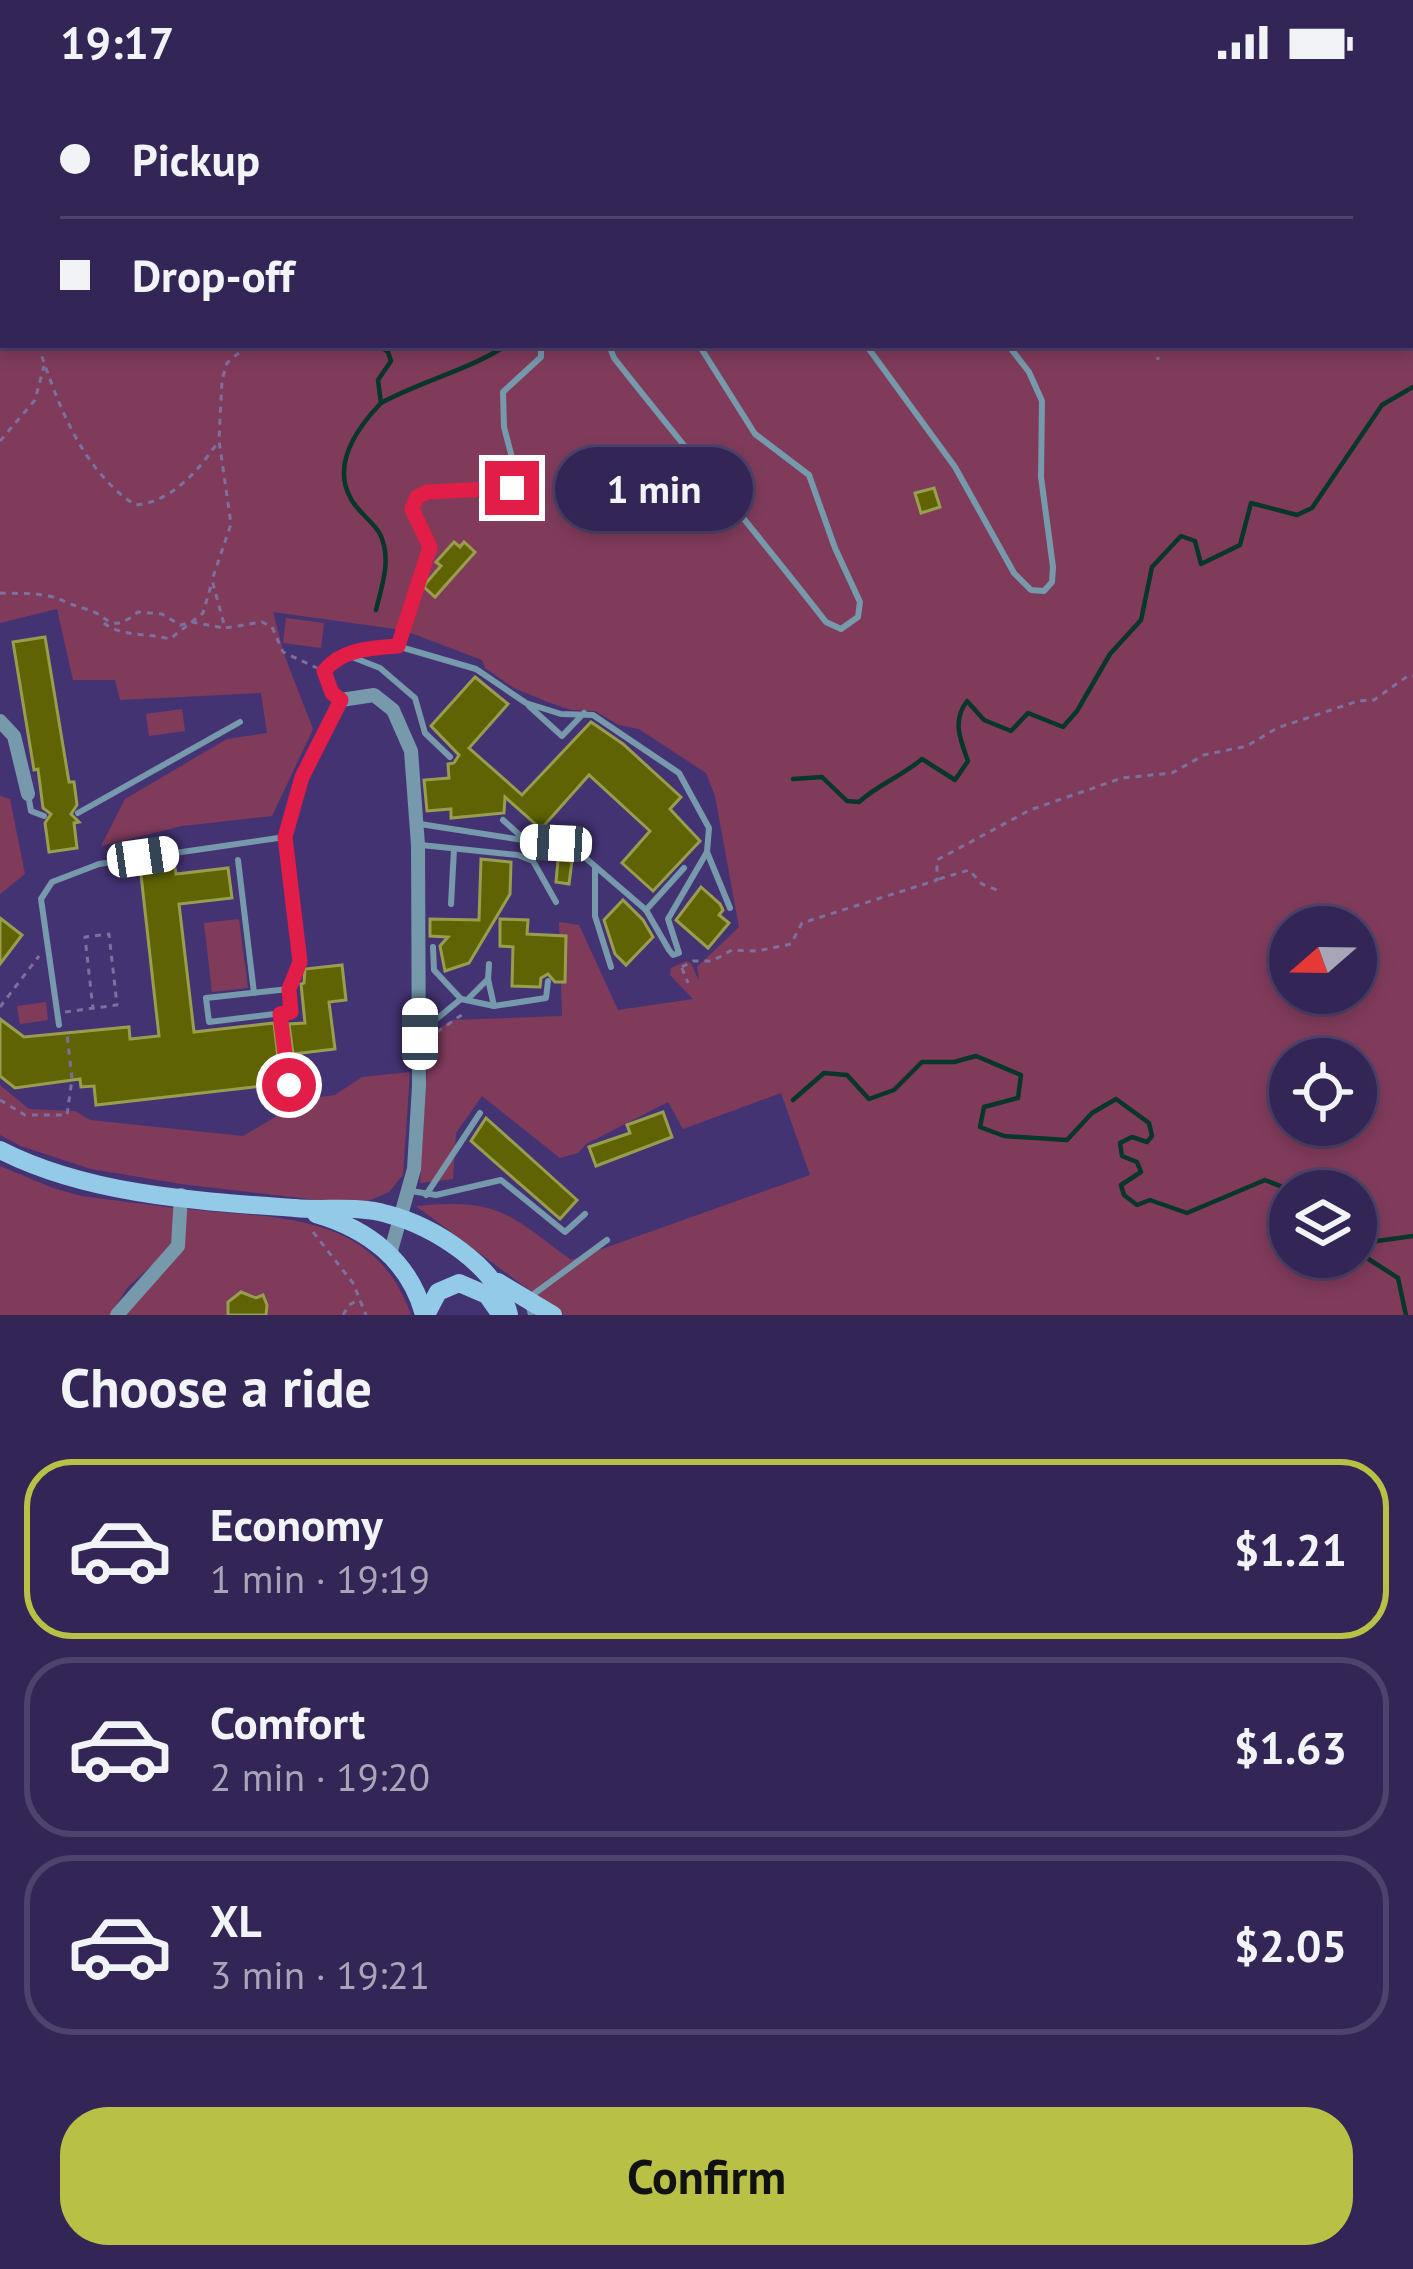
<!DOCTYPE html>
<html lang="en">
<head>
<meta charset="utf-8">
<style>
  body { margin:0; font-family:"PT Sans",sans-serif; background:#3b2e5c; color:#f1f3f6; height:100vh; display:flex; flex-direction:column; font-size:45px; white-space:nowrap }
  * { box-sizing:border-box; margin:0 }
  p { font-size:39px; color:#a9a5b9 }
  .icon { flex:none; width:66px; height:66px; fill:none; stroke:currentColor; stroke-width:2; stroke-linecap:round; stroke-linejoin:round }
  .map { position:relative; height:1231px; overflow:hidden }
  .panel { display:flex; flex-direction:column; background:#332656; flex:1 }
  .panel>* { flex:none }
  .guide { position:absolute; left:0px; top:0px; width:1413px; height:264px; box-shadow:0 6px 18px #0003,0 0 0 3px #4e436c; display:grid; align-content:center; height:264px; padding:0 60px; background:#332656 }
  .needle { width:78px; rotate:250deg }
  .buttons { position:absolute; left:1269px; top:822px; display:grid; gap:24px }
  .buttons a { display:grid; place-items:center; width:108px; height:108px; border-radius:50%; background:#332656; box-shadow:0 6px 18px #0003,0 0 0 3px #4e436c; font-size:60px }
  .end { position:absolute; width:54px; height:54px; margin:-27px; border:15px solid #e11d48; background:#fff; box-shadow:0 0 0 6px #fff }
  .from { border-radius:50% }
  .bubble { position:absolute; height:84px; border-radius:42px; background:#332656; box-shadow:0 6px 18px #0003,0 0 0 3px #4e436c; font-size:39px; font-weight:700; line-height:84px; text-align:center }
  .car { position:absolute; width:36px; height:72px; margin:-36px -18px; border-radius:15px; box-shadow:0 0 9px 3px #0007; background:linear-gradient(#fff 24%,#345 0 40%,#fff 0 76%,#345 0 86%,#fff 0) }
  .guide b { display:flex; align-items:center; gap:42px; height:114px; font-size:45px }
  .guide b+b { border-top:3px solid #4e436c }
  .guide i { width:30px; height:30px; background:#f1f3f6 }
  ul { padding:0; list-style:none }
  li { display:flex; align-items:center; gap:36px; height:180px; margin:0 24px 18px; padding:0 36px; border:6px solid #4e436c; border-radius:48px }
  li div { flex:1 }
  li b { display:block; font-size:45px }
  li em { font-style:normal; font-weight:700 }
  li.selected { border-color:#b9c046 }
  li>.icon { width:108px; height:108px; stroke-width:1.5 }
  h2 { padding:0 60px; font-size:54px; line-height:144px }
  .button { display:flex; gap:24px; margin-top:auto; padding:24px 60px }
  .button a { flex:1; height:138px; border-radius:48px; background:#b9c046; color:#111; font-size:48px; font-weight:700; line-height:138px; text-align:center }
  .status { display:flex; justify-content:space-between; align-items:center; height:84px; padding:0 60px; background:#332656; direction:ltr }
  .status svg { height:33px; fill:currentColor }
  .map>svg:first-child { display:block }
</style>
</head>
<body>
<div class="status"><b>19:17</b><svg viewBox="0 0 49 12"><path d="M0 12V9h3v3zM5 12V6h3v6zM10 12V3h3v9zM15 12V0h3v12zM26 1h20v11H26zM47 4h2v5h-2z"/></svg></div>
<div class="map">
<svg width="1413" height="1231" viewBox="0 0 1413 1231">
  <rect width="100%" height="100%" fill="#443373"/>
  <g fill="#803b5b" fill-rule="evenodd">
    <path d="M0,0H273L3,3V261H1410V3H291L1413,0V1231H563L416,1122C499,1114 507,1129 571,1176L810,1091L781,1009L683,1045L668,1018L586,1060L578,1069L560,1074L482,1012L456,1049L453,1095L420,1099L429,951L452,936L562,932L559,838L579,841L618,926L693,915L670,891L671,884L686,877L691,879L699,897L697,883L739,843L715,712L706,689L639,645L619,641L595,627L571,626L548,618L514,604L485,584L482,576L403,546L273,528L285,573L313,645L272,732L182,742L101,762L125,715L227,655L267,649L261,609L120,616L115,596H73L57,525L0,539ZM1290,843H1356V909H1290ZM1290,975H1356V1041H1290ZM1290,1107H1356V1173H1290Z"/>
    <path d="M286,534L324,539L321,564L283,559Z"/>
    <path d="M182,625L185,647L149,652L146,630Z"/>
    <path d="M0,712L10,715L25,790L0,810Z"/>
    <path d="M239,835L248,904L212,908L204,839Z"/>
    <path d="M46,918L48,936L20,940L17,922Z"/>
    <path d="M410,988L403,1091L389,1108L359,1121L181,1100L91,1085L21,1062L0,1051V1001L29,1025L75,1027L90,1036L243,1052L306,1015L335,1011L362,993Z"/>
    <path d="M0,1082L53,1104L81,1112L174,1124L173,1162L127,1204L110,1231H0Z"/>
    <path d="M186,1125C278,1135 375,1127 411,1231H123L162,1188Z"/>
  </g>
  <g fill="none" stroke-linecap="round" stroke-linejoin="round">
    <g stroke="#07362b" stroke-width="4.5">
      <path d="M457,3L460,0"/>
      <path d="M381,319C422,297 465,287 504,263"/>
      <path d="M376,526C382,501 392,475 380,450C373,437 357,428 350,413C332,379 358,343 381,319L378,296L391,277L388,268L378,261"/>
      <path d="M793,695L822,693L847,717L859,718C879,700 902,692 922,675L955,696L968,677C960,655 952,637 967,617L984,636L1011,647L1028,629L1063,643L1077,627L1110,570L1141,536L1152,483L1181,452L1195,457L1201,480L1240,461L1251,419L1297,431L1312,424L1382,321L1413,303"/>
      <path d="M793,1016L824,989L847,991L869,1015L894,1006L922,978H954L976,972L1021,991L1018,1014L984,1023L980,1043L1004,1052L1067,1056L1092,1029L1116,1015L1149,1039L1152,1052L1147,1058L1132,1053L1120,1059L1122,1072L1137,1078L1141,1088L1121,1101L1124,1111L1137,1121L1150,1116L1187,1129L1265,1096L1293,1107"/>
      <path d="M1356,1160L1413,1152"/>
      <path d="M1356,1167L1398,1194L1406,1231"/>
    </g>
  </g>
  <g fill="#5f6303" stroke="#989e4d" stroke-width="3">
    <path d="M934,404L940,423L921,429L915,409Z"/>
    <path d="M454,458L460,463L464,458L475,468L435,513L424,503L426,499L441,482L436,478Z"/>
    <path d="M45,553L69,698H74L77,721L71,730L79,738L74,739L77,764L49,768L45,739L51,730L43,724L38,685L34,686L13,558Z"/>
    <path d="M475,593L508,620L469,664L522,711L591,638L623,660L681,713L670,725L700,757L653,807L622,779L650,747L589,691L541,745L505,713L504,729L451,734V725L427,727L424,696L449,694L448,680L454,679L459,671L431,642Z"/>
    <path d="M481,775L511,778L510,810L469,879L445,887L440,862L448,853L430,852V835L479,836Z"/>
    <path d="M558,776L572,777L569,800L556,798Z"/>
    <path d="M174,778L176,790L228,784L232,814L179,820L194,948L274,939L281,1000L96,1021L94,1002L81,1003L80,995L15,1004L0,992V935L24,953L129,943L130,955L159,952L140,782Z"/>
    <path d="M701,803L720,820L723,826L719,831L729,839L708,864L676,836Z"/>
    <path d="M623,816L643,836L653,853L626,881L615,870L604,836Z"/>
    <path d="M0,834L22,851L0,880Z"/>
    <path d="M500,835L528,836L527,850L566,852L565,898H555L548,890L541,894L540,903L512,902L513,863L500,862Z"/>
    <path d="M342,881L346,916L329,918L335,965L293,970L289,940L305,939L301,900L304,899L305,885Z"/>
    <path d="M663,1028L672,1053L596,1082L589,1063L630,1049L627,1041Z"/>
    <path d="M486,1034L577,1116L560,1135L471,1057Z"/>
    <path d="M241,1208L256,1214L263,1211L267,1221L266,1231H228V1218Z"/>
  </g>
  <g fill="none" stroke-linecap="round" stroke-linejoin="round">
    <g stroke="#7c709e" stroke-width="3" stroke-dasharray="6 6" stroke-linecap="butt">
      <path d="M536,0L538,3"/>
      <path d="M1096,0L1098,3"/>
      <path d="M255,3V0"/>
      <path d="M0,155L3,160"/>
      <path d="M0,233L3,231"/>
      <path d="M38,261C58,320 81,385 135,421C172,418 198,387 218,358"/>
      <path d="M248,261L227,279L222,296L219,356L231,440L212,496L225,544L262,538L272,543L283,568L317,584"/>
      <path d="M1157,261L1158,276"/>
      <path d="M0,357L35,316L44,282"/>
      <path d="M0,509C18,510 42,508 59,515C70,520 75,522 86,525C110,531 108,552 138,528L162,530L180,541L192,538L224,544"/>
      <path d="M104,539C120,553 148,549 170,555L203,529L212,498"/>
      <path d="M939,795L969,786L982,800L1002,808"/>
      <path d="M682,883L693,877H712L732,866L757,867L791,860L802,839L937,796V776L1030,726L1122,694L1172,689L1204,671L1247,662L1277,644L1358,617L1374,616L1409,591L1413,592"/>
      <path d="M682,884L688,899"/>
      <path d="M0,923L39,872"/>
      <path d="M65,928L117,921L109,850L85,853L93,925"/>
      <path d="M437,948L463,930"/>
      <path d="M0,1016L25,1031H67L72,995L67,950"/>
      <path d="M313,1148L353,1199L366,1231"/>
      <path d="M343,1231L349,1221L360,1215"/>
    </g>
    <g stroke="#7699ac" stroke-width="6">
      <path d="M623,0L624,3"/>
      <path d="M764,0V3"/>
      <path d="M911,0L913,3"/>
      <path d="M609,261L614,274C684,363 757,449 826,538L841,545L858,533L860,518L835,464L809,391L755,350L699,261"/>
      <path d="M866,261L955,383L1014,489L1031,506L1044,507L1052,498L1053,483L1041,393L1042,317L1029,288L1008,261"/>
      <path d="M397,562L430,463L412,425L417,413L427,408L512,404L516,389L504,343L503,308L541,273V261"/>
      <path d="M347,571L380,584L415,614L425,649L450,673"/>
      <path d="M529,622L562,652L584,629"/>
      <path d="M28,710L31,727L44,732"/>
      <path d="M78,729L240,638"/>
      <path d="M503,736L523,754"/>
      <path d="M421,761L518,771L533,777L556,818"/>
      <path d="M707,768L730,824"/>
      <path d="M238,776L254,909"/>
      <path d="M595,783V832L611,883"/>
      <path d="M451,820L454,765"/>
      <path d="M646,826L684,784"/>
      <path d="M433,863L434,886L461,915"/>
      <path d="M489,880L488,895L494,922"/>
      <path d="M289,905L206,914L209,938L291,928L289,905L300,878L285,753L302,693L341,616L332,609L324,587L335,574L367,564L397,562L476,585L526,619L561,630L593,631L679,689L709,744L707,768L668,835L679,869L673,871L669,866L646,826L574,764L420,740"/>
      <path d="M467,916L488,895"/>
      <path d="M280,930L289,1001"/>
      <path d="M59,941L41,815L52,798L99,780L285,753"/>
      <path d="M423,946L461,915L494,922L546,914L548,897"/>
      <path d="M411,1107L436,1111L501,1096L565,1148L585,1130"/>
      <path d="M426,1111L480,1029"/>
      <path d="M531,1231L527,1215L607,1156"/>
    </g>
    <g stroke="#7699ac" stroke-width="14">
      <path d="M341,616L374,611L393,626L411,667L418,761L419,1002L414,1085L390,1170"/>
      <path d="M0,637L14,652L28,710"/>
      <path d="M117,1231L178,1162L181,1111"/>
    </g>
    <g stroke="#92cae8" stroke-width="18">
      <path d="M201,0L202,3"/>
      <path d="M282,3V0"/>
      <path d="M0,1066C88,1111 197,1117 295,1124C326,1127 357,1121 387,1130C433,1142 498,1182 509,1231"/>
      <path d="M316,1130C368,1145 410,1177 424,1231"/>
      <path d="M498,1198L553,1231"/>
      <path d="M426,1231L438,1208L459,1199L487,1211L501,1231"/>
    </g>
  </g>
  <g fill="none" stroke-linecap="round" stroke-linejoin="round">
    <path stroke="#e11d48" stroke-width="15" d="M289,1001L280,930L291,928L289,905L300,878L285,753L302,693L341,616L332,609L324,587C342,565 370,564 398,562L430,463L412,425L417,413L427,408L512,404"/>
  </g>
</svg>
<div class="buttons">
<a><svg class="needle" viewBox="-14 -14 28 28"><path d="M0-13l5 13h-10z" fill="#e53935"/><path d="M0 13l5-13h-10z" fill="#a9a5b9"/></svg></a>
<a><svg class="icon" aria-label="locate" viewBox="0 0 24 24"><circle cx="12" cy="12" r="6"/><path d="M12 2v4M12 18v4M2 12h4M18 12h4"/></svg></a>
<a><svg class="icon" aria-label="layers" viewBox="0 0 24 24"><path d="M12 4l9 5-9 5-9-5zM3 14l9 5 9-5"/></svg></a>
</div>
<i class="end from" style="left:289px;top:1001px"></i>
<i class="end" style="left:512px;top:404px"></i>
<div class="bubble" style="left:555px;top:363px;width:198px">1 min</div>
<i class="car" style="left:556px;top:759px;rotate:273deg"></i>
<i class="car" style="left:143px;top:773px;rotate:82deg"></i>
<i class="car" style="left:420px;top:950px;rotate:0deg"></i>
<div class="guide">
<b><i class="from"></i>Pickup</b>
<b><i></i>Drop-off</b>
</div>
</div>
<section class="panel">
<h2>Choose a ride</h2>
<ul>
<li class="selected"><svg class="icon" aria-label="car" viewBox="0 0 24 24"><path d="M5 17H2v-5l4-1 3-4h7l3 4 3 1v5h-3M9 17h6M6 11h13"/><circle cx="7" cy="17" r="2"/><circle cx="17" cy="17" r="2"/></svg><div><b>Economy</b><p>1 min · 19:19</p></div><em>$1.21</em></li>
<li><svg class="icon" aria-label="car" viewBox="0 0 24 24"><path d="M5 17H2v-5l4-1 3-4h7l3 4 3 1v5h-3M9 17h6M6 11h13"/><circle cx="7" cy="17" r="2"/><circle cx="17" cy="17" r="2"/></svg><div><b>Comfort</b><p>2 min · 19:20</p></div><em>$1.63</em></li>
<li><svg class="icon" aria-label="car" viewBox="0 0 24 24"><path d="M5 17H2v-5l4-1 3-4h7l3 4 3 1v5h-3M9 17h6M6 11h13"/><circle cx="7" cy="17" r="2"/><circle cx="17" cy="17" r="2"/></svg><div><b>XL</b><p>3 min · 19:21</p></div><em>$2.05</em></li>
</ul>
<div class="button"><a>Confirm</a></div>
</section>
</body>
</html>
